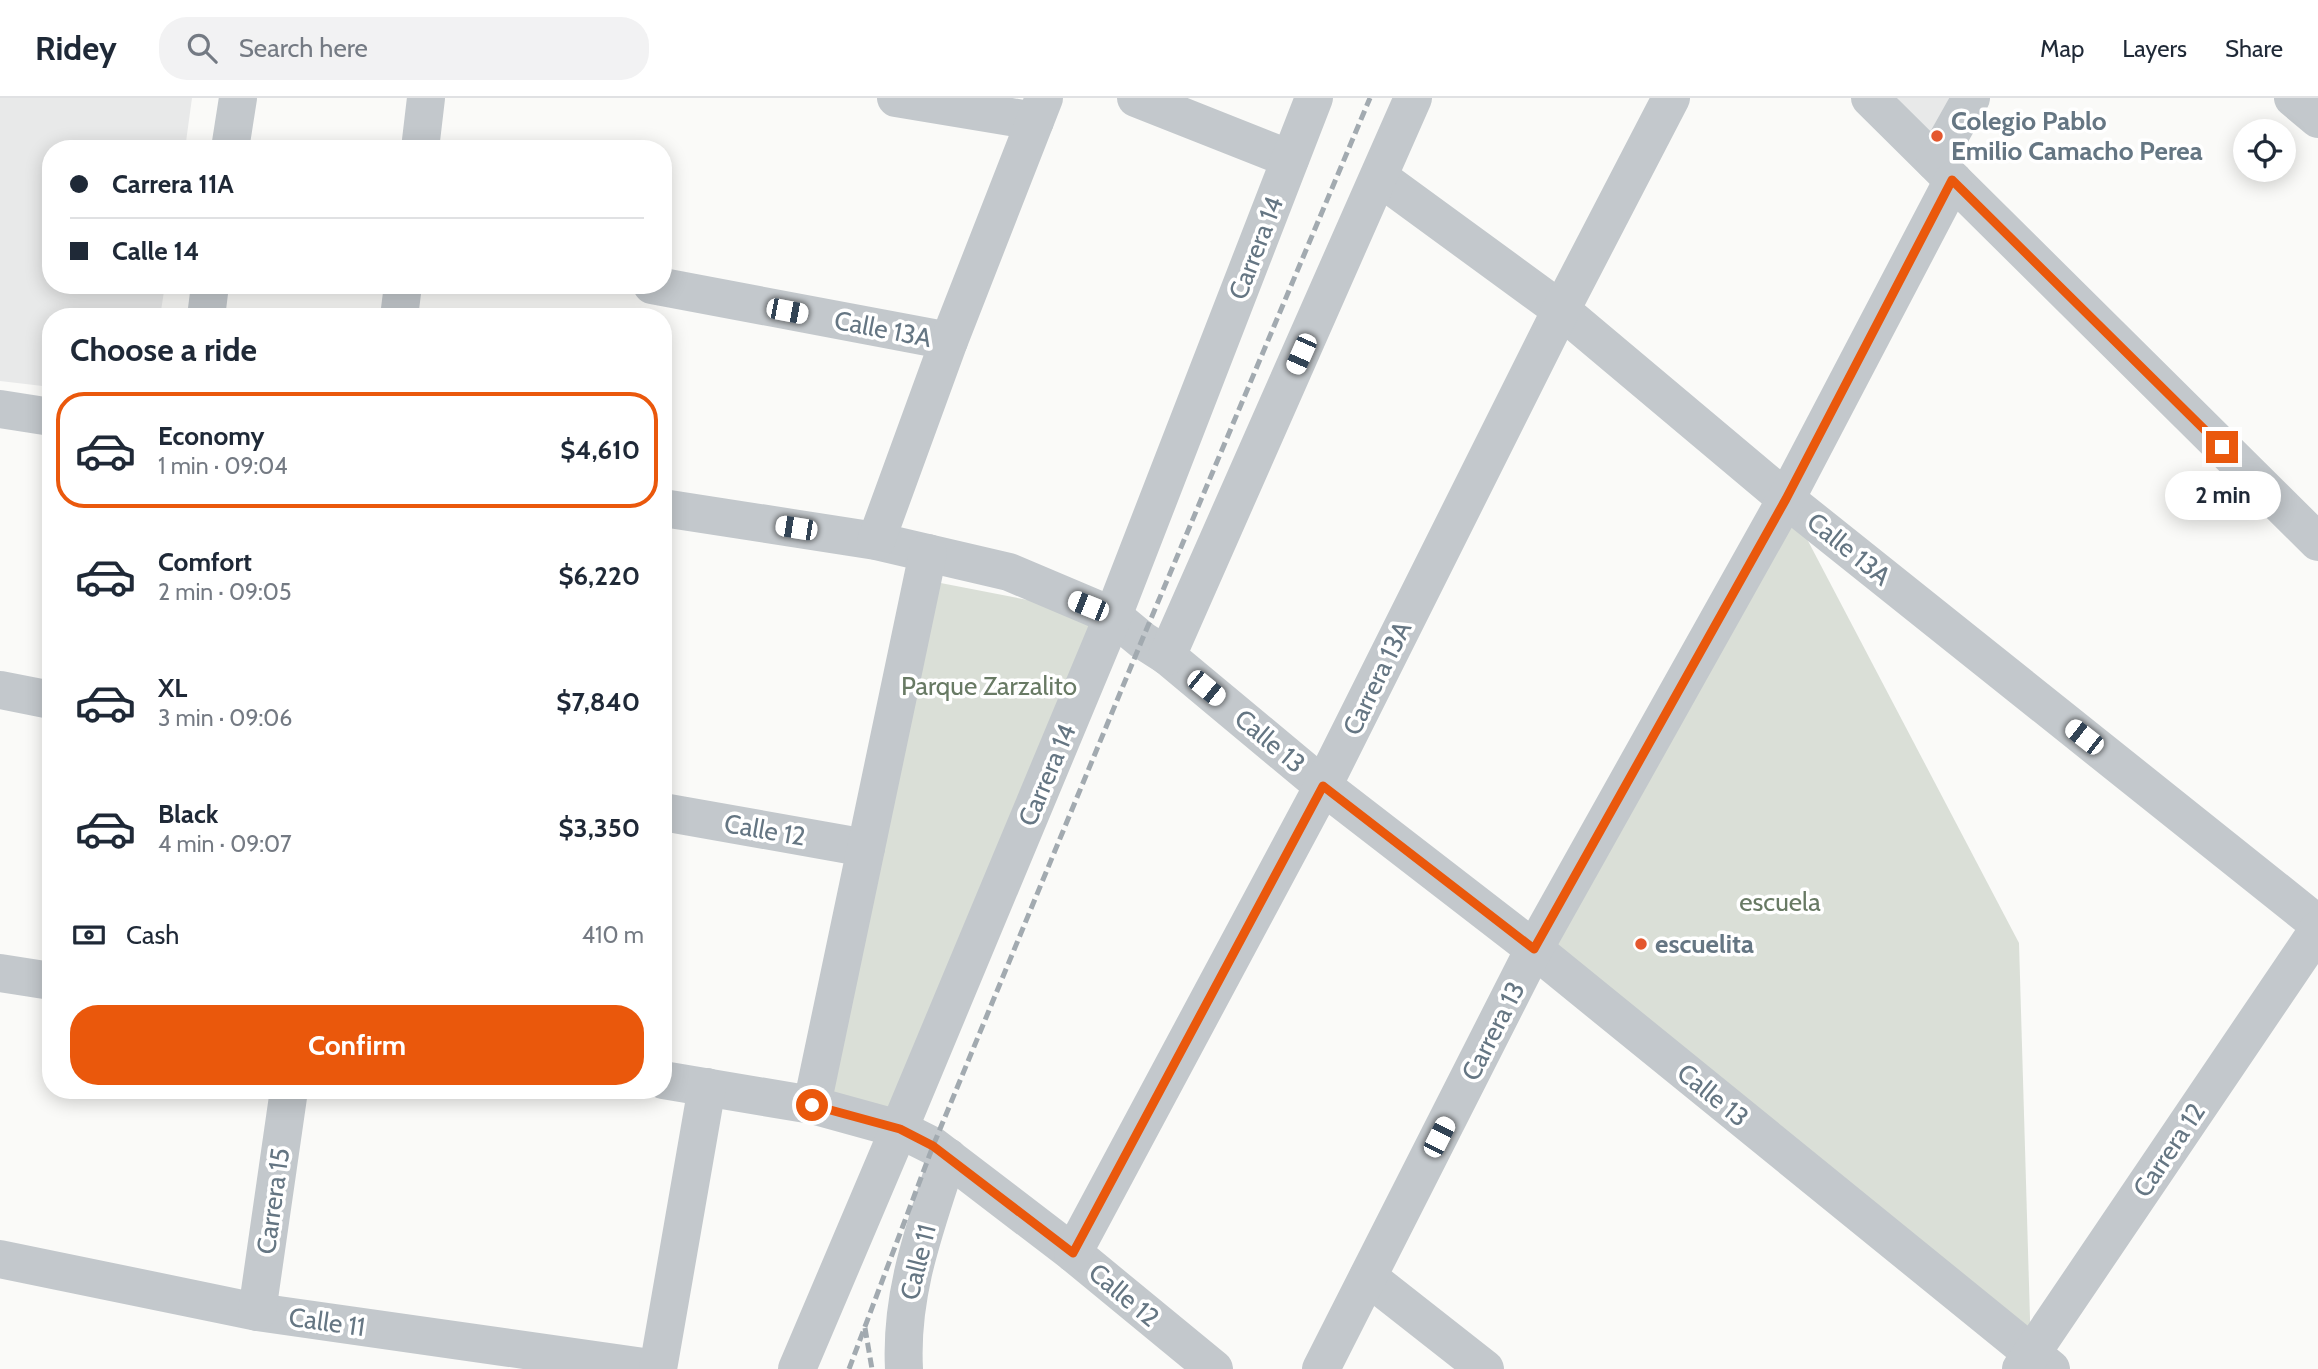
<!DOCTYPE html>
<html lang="en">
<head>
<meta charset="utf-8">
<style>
  body { margin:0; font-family:Cabin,sans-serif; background:#f2f2f3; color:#1f2937; height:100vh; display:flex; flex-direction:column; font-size:26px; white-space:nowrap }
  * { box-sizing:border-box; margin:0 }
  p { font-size:23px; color:#747a83 }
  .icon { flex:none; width:38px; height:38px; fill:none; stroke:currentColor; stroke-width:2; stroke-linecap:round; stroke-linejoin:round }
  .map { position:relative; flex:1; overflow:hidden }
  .drawer { position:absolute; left:42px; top:210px; width:630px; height:791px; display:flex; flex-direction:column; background:#fff; border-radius:28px; box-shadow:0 4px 18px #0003 }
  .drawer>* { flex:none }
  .top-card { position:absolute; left:42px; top:42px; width:630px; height:154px; border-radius:28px; box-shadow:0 4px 18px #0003; display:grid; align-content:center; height:154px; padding:0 28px; background:#fff }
  .tools { position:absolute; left:2233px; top:21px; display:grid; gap:14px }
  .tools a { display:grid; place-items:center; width:63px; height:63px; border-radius:50%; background:#fff; box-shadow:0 4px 18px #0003; font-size:35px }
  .end { position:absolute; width:32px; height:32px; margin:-16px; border:9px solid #ea580c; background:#fff; box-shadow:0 0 0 4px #fff }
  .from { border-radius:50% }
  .bubble { position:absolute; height:49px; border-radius:24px; background:#fff; box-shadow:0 4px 18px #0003; font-size:23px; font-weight:800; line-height:49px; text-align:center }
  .car { position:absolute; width:21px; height:42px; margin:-21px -10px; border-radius:9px; box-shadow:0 0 5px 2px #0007; background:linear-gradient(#fff 24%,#345 0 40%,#fff 0 76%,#345 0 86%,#fff 0) }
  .top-card b { display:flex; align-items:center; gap:24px; height:66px; font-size:26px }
  .top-card b+b { border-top:2px solid #e0e1e3 }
  .top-card i { width:18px; height:18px; background:#1f2937 }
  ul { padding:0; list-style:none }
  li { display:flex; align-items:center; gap:21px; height:116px; margin:0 14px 10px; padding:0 14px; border:4px solid transparent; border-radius:28px }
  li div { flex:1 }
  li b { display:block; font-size:26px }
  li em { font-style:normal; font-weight:800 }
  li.active { border-color:#ea580c }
  li>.icon { width:63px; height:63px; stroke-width:1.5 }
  h2 { padding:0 28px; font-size:32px; line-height:84px }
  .pay { display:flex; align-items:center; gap:18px; height:77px; padding:0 28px; font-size:26px }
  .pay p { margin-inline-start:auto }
  .action { display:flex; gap:14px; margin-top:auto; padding:14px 28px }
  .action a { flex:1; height:80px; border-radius:28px; background:#ea580c; color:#fff; font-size:28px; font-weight:800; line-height:80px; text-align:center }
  header { display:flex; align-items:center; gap:42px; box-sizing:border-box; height:98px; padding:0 35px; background:#fff; border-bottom:2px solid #e0e1e3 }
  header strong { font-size:33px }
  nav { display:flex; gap:38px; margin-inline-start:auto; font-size:24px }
  .search { width:490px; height:63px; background:#f2f2f3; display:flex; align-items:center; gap:18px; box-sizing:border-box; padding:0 24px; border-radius:28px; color:#747a83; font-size:26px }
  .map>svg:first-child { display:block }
</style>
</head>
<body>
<header>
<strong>Ridey</strong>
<div class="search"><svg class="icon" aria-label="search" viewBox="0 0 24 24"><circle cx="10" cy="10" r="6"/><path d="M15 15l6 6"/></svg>Search here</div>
<nav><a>Map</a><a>Layers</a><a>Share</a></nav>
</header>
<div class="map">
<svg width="2318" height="1271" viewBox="0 0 2318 1271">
  <rect width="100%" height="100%" fill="#fafaf8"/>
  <g fill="#e8e9e9">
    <path d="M0,0H192L185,51H51V187H165L160,219H51V289L0,283Z"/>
    <path d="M1871,0H1987L1945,77Z"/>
  </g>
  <g fill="#dadfd7">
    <path d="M1786,401L2019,845L2031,1255L1534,851Z"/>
    <path d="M920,481L1054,507L1110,529L892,1032L818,1012Z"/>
  </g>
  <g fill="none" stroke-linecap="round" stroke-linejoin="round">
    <g stroke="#c3c8cc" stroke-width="38">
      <path d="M896,0L1035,23"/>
      <path d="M1136,0L1290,61"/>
      <path d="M1870,0L2318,444"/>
      <path d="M2293,0L2318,21"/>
      <path d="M230,51L238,0"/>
      <path d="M420,51L426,0"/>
      <path d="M1935,64L1971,0"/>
      <path d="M1379,79L1561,212L1786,401L2318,826"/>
      <path d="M652,187L949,243"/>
      <path d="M206,219L210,187"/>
      <path d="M399,219L403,187"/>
      <path d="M0,311L51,319"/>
      <path d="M663,410L876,443L1009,474L1113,518L1142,542L1167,558L1323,688L1534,851L2051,1271"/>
      <path d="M876,443L949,243L1044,0"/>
      <path d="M1167,558L1413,0"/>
      <path d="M0,592L51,602"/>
      <path d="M663,714L866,750"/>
      <path d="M0,875L51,883"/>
      <path d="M663,982L812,1007L899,1031L933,1048L1073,1155L1214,1271"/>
      <path d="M812,1007L928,455"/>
      <path d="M1073,1155L1323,688L1561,212L1671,0"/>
      <path d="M0,1161L257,1214L658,1271"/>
      <path d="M1368,1179L1485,1271"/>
      <path d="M257,1214L289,992"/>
      <path d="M658,1271L707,989"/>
      <path d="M797,1271L899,1031L1113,518L1314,0"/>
      <path d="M904,1271C900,1195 925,1130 948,1059"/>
      <path d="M1321,1271L1534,851L1786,401L1953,82"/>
      <path d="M2021,1271L2318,832"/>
    </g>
    <g stroke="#a2aab0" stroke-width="5" stroke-dasharray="10 5" stroke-linecap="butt">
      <path d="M865,1230L872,1271"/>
      <path d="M849,1271L933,1048L1142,542L1370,0"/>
    </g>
  </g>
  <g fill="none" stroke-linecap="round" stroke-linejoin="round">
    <path stroke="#ea580c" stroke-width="9" d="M812,1007L900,1031L933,1048L1073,1155L1323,688L1534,851L1786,401L1952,82L2222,349"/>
  </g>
  <g fill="#e4572e" stroke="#fff" stroke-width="2.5">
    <circle cx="1937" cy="38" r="7"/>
    <circle cx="1641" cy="846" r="7"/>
  </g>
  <g text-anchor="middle" stroke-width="7" stroke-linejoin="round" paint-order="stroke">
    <g font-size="26" font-weight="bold" fill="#657683" stroke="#fff" text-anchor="start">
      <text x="1951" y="32">Colegio Pablo<tspan x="1951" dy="30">Emilio Camacho Perea</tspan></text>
      <text x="1655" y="855">escuelita</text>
    </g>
    <g font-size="26" fill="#657683" stroke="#fff">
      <text transform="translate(1256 150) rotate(-69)" y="9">Carrera 14</text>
      <text transform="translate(883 231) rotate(11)" y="9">Calle 13A</text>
      <text transform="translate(1849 451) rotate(39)" y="9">Calle 13A</text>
      <text transform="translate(1377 580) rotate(-64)" y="9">Carrera 13A</text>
      <text transform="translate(1270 643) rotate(40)" y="9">Calle 13</text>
      <text transform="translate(1047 677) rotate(-67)" y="9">Carrera 14</text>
      <text transform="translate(765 732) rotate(10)" y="9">Calle 12</text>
      <text transform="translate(1493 933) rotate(-63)" y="9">Carrera 13</text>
      <text transform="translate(1713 997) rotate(39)" y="9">Calle 13</text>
      <text transform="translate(2169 1052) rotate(-56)" y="9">Carrera 12</text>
      <text transform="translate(273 1103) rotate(-82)" y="9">Carrera 15</text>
      <text transform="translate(918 1164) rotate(-76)" y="9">Calle 11</text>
      <text transform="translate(1124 1197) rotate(40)" y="9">Calle 12</text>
      <text transform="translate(327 1224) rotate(8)" y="9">Calle 11</text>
    </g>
    <g font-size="26" fill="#687a64" stroke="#fff">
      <text x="989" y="597">Parque Zarzalito</text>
      <text x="1780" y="813">escuela</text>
    </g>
  </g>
</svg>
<div class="tools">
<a><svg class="icon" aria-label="locate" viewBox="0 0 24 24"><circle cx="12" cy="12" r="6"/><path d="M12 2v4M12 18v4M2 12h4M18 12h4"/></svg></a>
</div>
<i class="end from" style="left:812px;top:1007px"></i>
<i class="end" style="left:2222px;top:349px"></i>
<div class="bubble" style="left:2165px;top:373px;width:116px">2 min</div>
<i class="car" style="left:787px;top:213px;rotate:101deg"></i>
<i class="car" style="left:1301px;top:256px;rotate:204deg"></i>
<i class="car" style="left:796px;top:430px;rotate:279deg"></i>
<i class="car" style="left:1088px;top:508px;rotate:292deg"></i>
<i class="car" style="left:1206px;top:590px;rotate:129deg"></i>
<i class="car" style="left:2084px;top:639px;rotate:308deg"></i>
<i class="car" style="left:1439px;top:1039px;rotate:27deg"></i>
<div class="top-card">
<b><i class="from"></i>Carrera 11A</b>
<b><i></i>Calle 14</b>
</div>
<section class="drawer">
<h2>Choose a ride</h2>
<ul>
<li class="active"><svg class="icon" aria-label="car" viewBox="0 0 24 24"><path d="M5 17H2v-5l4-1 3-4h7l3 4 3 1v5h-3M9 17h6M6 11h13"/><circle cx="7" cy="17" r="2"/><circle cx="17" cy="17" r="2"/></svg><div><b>Economy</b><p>1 min · 09:04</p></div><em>$4,610</em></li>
<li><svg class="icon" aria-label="car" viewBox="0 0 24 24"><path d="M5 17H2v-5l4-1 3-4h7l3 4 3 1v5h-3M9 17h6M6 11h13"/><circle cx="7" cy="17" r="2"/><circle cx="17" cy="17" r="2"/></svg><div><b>Comfort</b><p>2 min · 09:05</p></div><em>$6,220</em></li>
<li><svg class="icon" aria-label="car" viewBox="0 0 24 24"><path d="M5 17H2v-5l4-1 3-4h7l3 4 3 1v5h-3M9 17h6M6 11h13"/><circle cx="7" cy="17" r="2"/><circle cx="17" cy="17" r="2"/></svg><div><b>XL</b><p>3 min · 09:06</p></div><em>$7,840</em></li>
<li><svg class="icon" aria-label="car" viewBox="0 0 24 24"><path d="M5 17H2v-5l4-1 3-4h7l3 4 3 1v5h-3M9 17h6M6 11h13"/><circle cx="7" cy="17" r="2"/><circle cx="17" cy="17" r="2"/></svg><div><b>Black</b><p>4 min · 09:07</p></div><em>$3,350</em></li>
</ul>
<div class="pay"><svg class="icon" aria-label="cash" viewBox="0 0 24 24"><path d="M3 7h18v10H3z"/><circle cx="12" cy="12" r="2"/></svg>Cash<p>410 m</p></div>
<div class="action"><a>Confirm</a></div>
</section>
</div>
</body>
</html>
